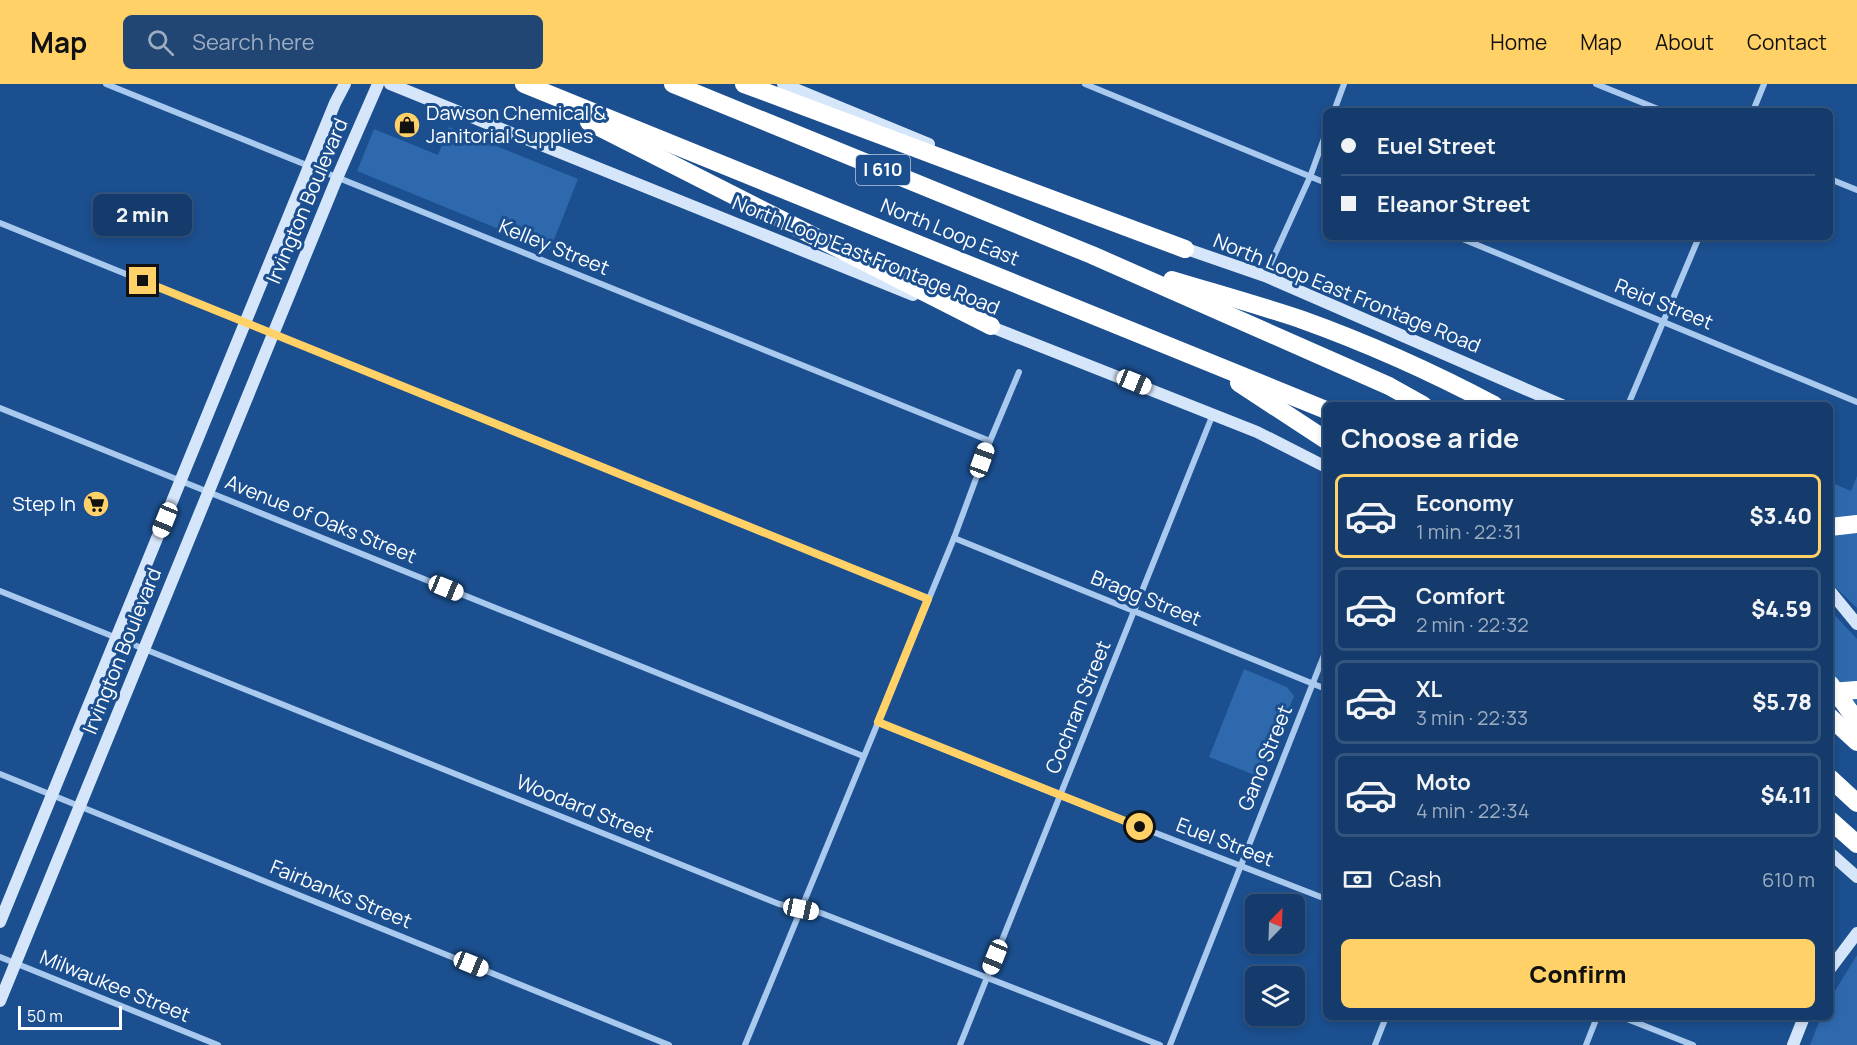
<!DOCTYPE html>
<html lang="en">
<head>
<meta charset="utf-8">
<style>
  body { margin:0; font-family:Manrope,sans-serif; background:#214673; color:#f1f3f6; height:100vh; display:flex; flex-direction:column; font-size:22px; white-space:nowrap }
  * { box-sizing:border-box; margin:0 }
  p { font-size:20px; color:#9dadc1 }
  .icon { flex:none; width:33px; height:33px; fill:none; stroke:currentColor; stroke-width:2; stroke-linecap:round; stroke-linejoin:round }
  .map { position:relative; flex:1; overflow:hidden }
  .side { position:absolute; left:1323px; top:318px; width:510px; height:618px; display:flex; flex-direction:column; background:#143b6b; border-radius:9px; box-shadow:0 3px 9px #0003,0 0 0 2px #33557e }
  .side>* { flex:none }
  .banner { position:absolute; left:1323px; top:24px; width:510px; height:132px; border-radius:9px; box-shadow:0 3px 9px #0003,0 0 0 2px #33557e; display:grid; align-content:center; height:132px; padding:0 18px; background:#143b6b }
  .needle { width:39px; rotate:23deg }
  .buttons { position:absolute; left:1245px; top:810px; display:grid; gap:12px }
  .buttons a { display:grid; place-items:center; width:60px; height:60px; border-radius:9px; background:#143b6b; box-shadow:0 3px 9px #0003,0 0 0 2px #33557e; font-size:30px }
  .scale { position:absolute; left:18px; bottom:15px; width:104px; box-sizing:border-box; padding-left:6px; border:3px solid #fff; border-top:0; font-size:16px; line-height:21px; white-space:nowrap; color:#fff; -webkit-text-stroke:4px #1b4f8f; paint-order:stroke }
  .end { position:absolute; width:27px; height:27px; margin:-14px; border:8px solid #ffd166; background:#111; box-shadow:0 0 0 3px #111 }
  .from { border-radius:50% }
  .bubble { position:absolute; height:42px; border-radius:9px; background:#143b6b; box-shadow:0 3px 9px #0003,0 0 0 2px #33557e; font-size:20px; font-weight:800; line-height:42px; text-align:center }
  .car { position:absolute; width:18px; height:36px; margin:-18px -9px; border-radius:8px; box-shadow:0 0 4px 2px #0007; background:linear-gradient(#fff 24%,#345 0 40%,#fff 0 76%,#345 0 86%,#fff 0) }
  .banner b { display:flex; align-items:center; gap:21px; height:57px; font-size:22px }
  .banner b+b { border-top:2px solid #33557e }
  .banner i { width:15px; height:15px; background:#f1f3f6 }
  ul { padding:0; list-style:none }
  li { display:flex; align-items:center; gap:18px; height:84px; margin:0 12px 9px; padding:0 6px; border:3px solid #33557e; border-radius:9px }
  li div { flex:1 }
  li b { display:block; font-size:22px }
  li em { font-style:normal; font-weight:800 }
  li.active { border-color:#ffd166 }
  li>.icon { width:54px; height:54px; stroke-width:1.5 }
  h2 { padding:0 18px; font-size:27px; line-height:72px }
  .pay { display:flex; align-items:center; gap:15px; height:66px; padding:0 18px; font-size:22px }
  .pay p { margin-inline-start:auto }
  .button { display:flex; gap:12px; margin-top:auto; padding:12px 18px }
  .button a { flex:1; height:69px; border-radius:9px; background:#ffd166; color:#111; font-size:24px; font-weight:800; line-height:69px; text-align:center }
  header { display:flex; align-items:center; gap:36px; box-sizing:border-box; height:84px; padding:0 30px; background:#ffd166; color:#111 }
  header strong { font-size:28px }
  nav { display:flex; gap:33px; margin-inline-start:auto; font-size:21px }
  .search { width:420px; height:54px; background:#214673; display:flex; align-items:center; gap:15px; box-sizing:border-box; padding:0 21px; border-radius:9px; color:#9dadc1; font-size:22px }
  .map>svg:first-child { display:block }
</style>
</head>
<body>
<header>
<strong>Map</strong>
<div class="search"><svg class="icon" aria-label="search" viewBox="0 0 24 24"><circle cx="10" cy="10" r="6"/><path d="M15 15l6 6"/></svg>Search here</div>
<nav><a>Home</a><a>Map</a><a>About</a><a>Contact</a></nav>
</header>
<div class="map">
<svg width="1857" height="961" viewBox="0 0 1857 961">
  <rect width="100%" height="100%" fill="#1b4f8f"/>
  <g fill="#2e69ad">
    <path d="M449,43L578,95L550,166L357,87L374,45L438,71Z"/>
    <path d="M1857,392V524L1830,498V398L1851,407Z"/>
    <path d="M1830,526L1857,555V620L1830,589Z"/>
    <path d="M1244,585L1287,603L1294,612L1262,694L1209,673Z"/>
    <path d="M1857,871V961H1810L1821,933H1830V915Z"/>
  </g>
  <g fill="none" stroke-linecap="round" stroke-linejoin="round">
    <g stroke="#a9c9ee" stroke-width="6">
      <path d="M106,0L990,357"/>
      <path d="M1085,0L1326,99"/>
      <path d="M1596,0L1663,27"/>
      <path d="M1334,27L1344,0"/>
      <path d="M1753,27L1764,0"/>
      <path d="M1830,95L1857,106"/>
      <path d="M0,139L928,515"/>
      <path d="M1458,153L1857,318"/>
      <path d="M1265,192L1310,93L1326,49"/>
      <path d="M1628,321L1699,153"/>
      <path d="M0,324L863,672"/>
      <path d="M954,454L1326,605"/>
      <path d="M0,507L779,820L821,829L1160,961"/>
      <path d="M877,638L1060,712L1326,815"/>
      <path d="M0,690L669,961"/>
      <path d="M0,873L218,961"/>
      <path d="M1622,933L1693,961"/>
      <path d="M745,961L954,454L990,357L1019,288"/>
      <path d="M960,961L1213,330"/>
      <path d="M1170,961L1326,566"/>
      <path d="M1375,961L1386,933"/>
      <path d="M1586,961L1597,933"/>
    </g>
    <g stroke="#d6e6fa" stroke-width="12">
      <path d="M390,0L913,211"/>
      <path d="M783,0L929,60"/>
      <path d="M1178,162L1265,192L1562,321"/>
      <path d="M984,240L1257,348L1326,383"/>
      <path d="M1830,507L1857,540"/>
      <path d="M1830,769L1857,793"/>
      <path d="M0,838L335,19L345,0"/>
      <path d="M1830,885L1857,849"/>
      <path d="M0,917L337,94L378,0"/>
      <path d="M1793,961L1804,933"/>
    </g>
    <g stroke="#fff" stroke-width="18">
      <path d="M524,0L1326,326"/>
      <path d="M673,0L1092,171L1389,302L1423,321"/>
      <path d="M744,0L1185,165"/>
      <path d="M589,38L991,242"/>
      <path d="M1172,196C1215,209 1258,221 1300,235C1367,259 1432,288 1494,321"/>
      <path d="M1239,299L1326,356"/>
      <path d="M1830,443L1857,440"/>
      <path d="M1830,600L1857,637"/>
      <path d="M1830,633L1857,658"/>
      <path d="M1830,694L1857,719"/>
      <path d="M1830,736L1857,760"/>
    </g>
    <path stroke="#fff" stroke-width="18" d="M1830,608L1857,606"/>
  </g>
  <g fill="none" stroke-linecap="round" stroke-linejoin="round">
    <path stroke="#ffd166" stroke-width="8" d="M143,197L928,515L878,638L1140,743"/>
  </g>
  <defs>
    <symbol id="shop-disc" viewBox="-11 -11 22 22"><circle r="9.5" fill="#ffd166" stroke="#1b4f8f"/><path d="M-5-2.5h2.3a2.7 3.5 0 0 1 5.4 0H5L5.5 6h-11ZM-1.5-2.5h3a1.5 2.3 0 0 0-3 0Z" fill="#111"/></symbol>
    <symbol id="supermarket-disc" viewBox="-11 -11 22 22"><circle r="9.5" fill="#ffd166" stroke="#1b4f8f"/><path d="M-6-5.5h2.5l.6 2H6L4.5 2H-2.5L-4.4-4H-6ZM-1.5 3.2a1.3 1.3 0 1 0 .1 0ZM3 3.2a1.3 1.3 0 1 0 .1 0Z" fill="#111"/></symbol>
  </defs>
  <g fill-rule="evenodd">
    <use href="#shop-disc" x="392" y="26" width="30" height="30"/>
    <use href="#supermarket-disc" x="81" y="405" width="30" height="30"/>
  </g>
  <g text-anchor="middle" stroke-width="6" stroke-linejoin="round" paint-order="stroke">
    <rect fill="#1b4f8f" stroke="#bbcadd" stroke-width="1.5" x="856" y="71" width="54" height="30" rx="4.5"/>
    <g font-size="18" font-weight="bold" fill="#fff">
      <text x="883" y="92">I 610</text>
    </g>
    <g font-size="20" fill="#fff" stroke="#1b4f8f" text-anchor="start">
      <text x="426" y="36">Dawson Chemical &amp;<tspan x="426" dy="23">Janitorial Supplies</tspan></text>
      <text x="76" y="427" text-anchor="end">Step In</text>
    </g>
    <g font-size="20" fill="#fff" stroke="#1b4f8f">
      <text transform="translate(307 117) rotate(-67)" y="7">Irvington Boulevard</text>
      <text transform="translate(950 148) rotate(22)" y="7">North Loop East</text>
      <text transform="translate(554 163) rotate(22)" y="7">Kelley Street</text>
      <text transform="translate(866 171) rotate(22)" y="7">North Loop East Frontage Road</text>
      <text transform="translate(1347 209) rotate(22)" y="7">North Loop East Frontage Road</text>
      <text transform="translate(1664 220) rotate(22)" y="7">Reid Street</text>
      <text transform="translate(321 435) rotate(22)" y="7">Avenue of Oaks Street</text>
      <text transform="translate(1146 514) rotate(22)" y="7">Bragg Street</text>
      <text transform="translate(122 567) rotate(-68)" y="7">Irvington Boulevard</text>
      <text transform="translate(1078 623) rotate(-68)" y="7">Cochran Street</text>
      <text transform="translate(1265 674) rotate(-68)" y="7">Gano Street</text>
      <text transform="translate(585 724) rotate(22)" y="7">Woodard Street</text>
      <text transform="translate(1225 758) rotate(21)" y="7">Euel Street</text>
      <text transform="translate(341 810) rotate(22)" y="7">Fairbanks Street</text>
      <text transform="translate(115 902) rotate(22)" y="7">Milwaukee Street</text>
    </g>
  </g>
</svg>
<div class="buttons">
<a><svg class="needle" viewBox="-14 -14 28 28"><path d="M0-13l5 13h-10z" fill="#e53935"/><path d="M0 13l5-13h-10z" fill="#9dadc1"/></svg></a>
<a><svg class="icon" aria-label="layers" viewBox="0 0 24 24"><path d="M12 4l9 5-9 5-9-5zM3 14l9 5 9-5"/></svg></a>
</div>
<div class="scale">50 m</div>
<i class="end from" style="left:1140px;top:743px"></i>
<i class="end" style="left:143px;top:197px"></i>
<div class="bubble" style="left:93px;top:110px;width:99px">2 min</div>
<i class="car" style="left:1134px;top:298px;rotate:112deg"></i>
<i class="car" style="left:982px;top:376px;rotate:20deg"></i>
<i class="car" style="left:165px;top:436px;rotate:202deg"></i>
<i class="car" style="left:446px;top:504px;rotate:112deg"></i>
<i class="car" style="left:801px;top:825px;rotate:102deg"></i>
<i class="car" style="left:995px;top:873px;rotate:202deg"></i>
<i class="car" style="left:471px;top:880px;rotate:112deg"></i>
<div class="banner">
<b><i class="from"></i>Euel Street</b>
<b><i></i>Eleanor Street</b>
</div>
<section class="side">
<h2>Choose a ride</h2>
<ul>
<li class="active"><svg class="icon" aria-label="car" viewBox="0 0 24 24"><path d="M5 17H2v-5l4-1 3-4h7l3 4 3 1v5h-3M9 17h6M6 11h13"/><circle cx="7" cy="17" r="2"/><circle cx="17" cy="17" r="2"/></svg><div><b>Economy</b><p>1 min · 22:31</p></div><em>$3.40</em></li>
<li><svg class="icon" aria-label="car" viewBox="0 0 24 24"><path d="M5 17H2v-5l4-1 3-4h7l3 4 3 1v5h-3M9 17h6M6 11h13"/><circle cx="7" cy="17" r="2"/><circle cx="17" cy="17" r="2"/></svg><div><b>Comfort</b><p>2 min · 22:32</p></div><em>$4.59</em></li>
<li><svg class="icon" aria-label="car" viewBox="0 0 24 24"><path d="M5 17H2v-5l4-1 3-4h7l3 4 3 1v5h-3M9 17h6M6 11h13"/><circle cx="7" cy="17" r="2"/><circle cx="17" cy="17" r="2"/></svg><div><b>XL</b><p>3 min · 22:33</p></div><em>$5.78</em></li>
<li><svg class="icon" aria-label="car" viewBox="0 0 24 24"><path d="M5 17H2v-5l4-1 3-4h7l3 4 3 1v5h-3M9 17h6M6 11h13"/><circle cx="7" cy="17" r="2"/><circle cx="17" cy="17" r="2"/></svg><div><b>Moto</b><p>4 min · 22:34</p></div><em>$4.11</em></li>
</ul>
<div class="pay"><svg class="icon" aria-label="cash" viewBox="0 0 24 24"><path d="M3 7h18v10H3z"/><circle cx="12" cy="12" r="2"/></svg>Cash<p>610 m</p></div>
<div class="button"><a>Confirm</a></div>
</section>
</div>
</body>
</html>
